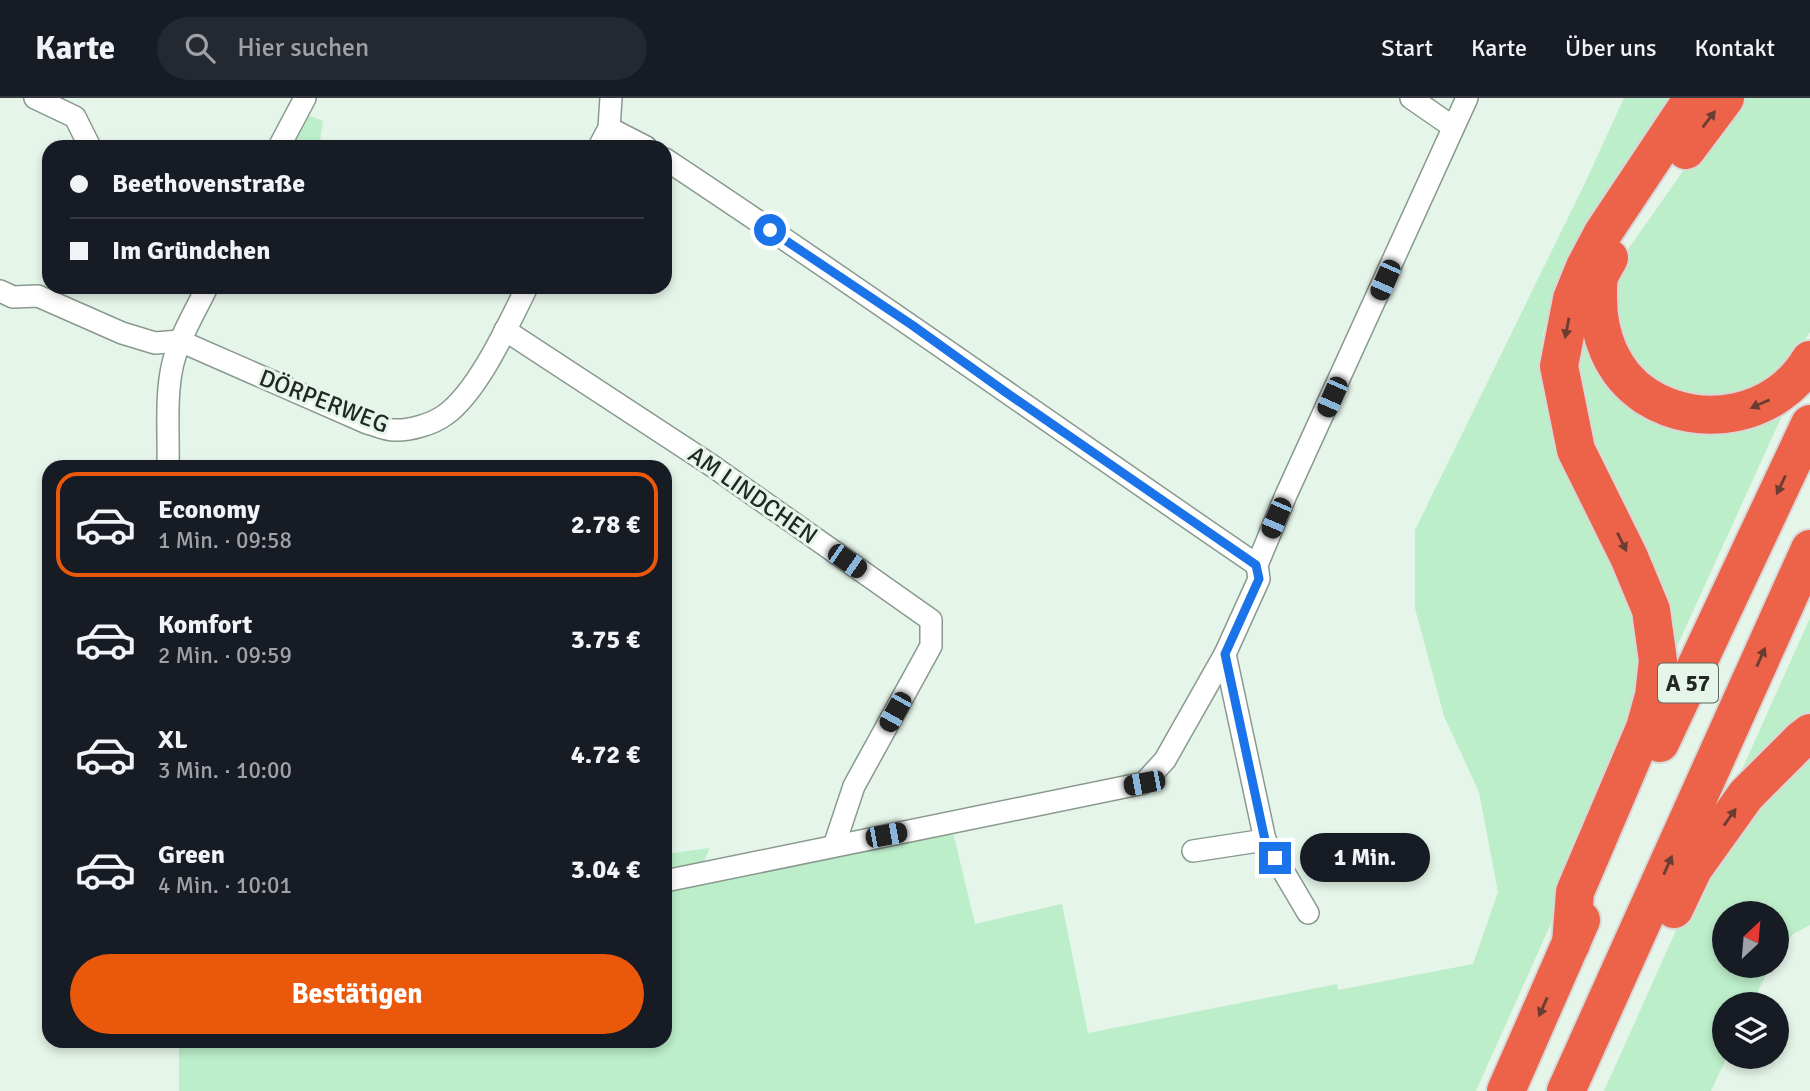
<!DOCTYPE html>
<html lang="de">
<head>
<meta charset="utf-8">
<style>
  body { margin:0; font-family:Signika,sans-serif; background:#242831; color:#f1f3f6; height:100vh; display:flex; flex-direction:column; font-size:26px; white-space:nowrap }
  * { box-sizing:border-box; margin:0 }
  p { font-size:23px; color:#9ea1a6 }
  .icon { flex:none; width:38px; height:38px; fill:none; stroke:currentColor; stroke-width:2; stroke-linecap:round; stroke-linejoin:round }
  .map { position:relative; flex:1; overflow:hidden }
  .panel { position:absolute; left:42px; top:362px; width:630px; height:588px; display:flex; flex-direction:column; background:#171b24; border-radius:21px; box-shadow:0 4px 10px #0003 }
  .panel>* { flex:none }
  .top-card { position:absolute; left:42px; top:42px; width:630px; height:154px; border-radius:21px; box-shadow:0 4px 10px #0003; display:grid; align-content:center; height:154px; padding:0 28px; background:#171b24 }
  .needle { width:46px; rotate:26deg }
  .controls { position:absolute; left:1712px; top:803px; display:grid; gap:14px }
  .controls a { display:grid; place-items:center; width:77px; height:77px; border-radius:50%; background:#171b24; box-shadow:0 4px 10px #0003; font-size:35px }
  .end { position:absolute; width:32px; height:32px; margin:-16px; border:9px solid #1a73e8; background:#fff; box-shadow:0 0 0 4px #fff }
  .from { border-radius:50% }
  .bubble { position:absolute; height:49px; border-radius:24px; background:#171b24; box-shadow:0 4px 10px #0003; font-size:23px; font-weight:800; line-height:49px; text-align:center }
  .car { position:absolute; width:21px; height:42px; margin:-21px -10px; border-radius:9px; box-shadow:0 0 5px 2px #0007; background:linear-gradient(#222 24%,#8ab4d8 0 40%,#222 0 76%,#8ab4d8 0 86%,#222 0) }
  .top-card b { display:flex; align-items:center; gap:24px; height:66px; font-size:26px }
  .top-card b+b { border-top:2px solid #363941 }
  .top-card i { width:18px; height:18px; background:#f1f3f6 }
  ul { padding:12px 0 0; list-style:none }
  li { display:flex; align-items:center; gap:21px; height:105px; margin:0 14px 10px; padding:0 14px; border:4px solid transparent; border-radius:21px }
  li div { flex:1 }
  li b { display:block; font-size:26px }
  li em { font-style:normal; font-weight:800 }
  li.current { border-color:#ea580c }
  li>.icon { width:63px; height:63px; stroke-width:1.5 }
  .button { display:flex; gap:14px; margin-top:auto; padding:14px 28px }
  .button a { flex:1; height:80px; border-radius:42px; background:#ea580c; color:#fff; font-size:28px; font-weight:800; line-height:80px; text-align:center }
  header { display:flex; align-items:center; gap:42px; box-sizing:border-box; height:98px; padding:0 35px; background:#171b24; border-bottom:2px solid #363941 }
  header strong { font-size:33px }
  nav { display:flex; gap:38px; margin-inline-start:auto; font-size:24px }
  .search { width:490px; height:63px; background:#242831; display:flex; align-items:center; gap:18px; box-sizing:border-box; padding:0 24px; border-radius:38px; color:#9ea1a6; font-size:26px }
  .map>svg:first-child { display:block }
</style>
</head>
<body>
<header>
<strong>Karte</strong>
<div class="search"><svg class="icon" aria-label="search" viewBox="0 0 24 24"><circle cx="10" cy="10" r="6"/><path d="M15 15l6 6"/></svg>Hier suchen</div>
<nav><a>Start</a><a>Karte</a><a>Über uns</a><a>Kontakt</a></nav>
</header>
<div class="map">
<svg width="1810" height="993" viewBox="0 0 1810 993">
  <rect width="100%" height="100%" fill="#e5f5e9"/>
  <g fill="#bceeca">
    <path d="M1624,0H1677L1582,142L1558,184L1543,236L1541,285L1547,281L1622,478L1644,558L1620,671L1476,993H179V943H665V788L952,730L975,826L1062,806L1088,935L1337,886L1338,892L1473,866L1498,794L1479,694L1444,618L1415,510V432L1585,85Z"/>
    <path d="M1734,0H1810V234L1789,267L1741,299L1682,298L1652,282L1630,261L1615,232L1614,185L1629,150Z"/>
    <path d="M308,17L323,23L320,43L316,49H298L295,41Z"/>
    <path d="M1589,210L1642,304L1791,298L1664,577L1570,302Z"/>
    <path d="M1810,520V622L1726,707Z"/>
    <path d="M1810,653V827L1793,836L1776,858V816H1724V868H1770L1752,906H1724V959H1727L1711,993H1604L1678,828L1761,702Z"/>
    <path d="M710,750L700,771L665,778V756Z"/>
  </g>
  <g fill="none" stroke-linecap="round" stroke-linejoin="round">
    <defs>
      <g id="minor">
        <path d="M35,0L75,19L90,49"/>
        <path d="M1411,0L1453,29"/>
        <path d="M609,30L646,49"/>
        <path d="M279,49L305,0"/>
        <path d="M599,49L609,30L611,0"/>
        <path d="M665,61C865,193 1059,332 1257,467"/>
        <path d="M0,193L13,199L38,198L122,235L155,245L180,243L367,325C376,327 385,332 394,332C409,333 433,326 445,317C478,294 509,225 527,189"/>
        <path d="M505,232L711,367L931,522V548L854,688L834,748"/>
        <path d="M168,369C169,335 165,298 173,265C180,238 195,214 207,189"/>
        <path d="M1225,556L1265,742L1308,815"/>
        <path d="M1193,753L1265,742"/>
        <path d="M665,783L1144,685L1165,662L1225,556L1259,481L1257,467L1286,397L1467,0"/>
      </g>
      <g id="motorway">
        <path d="M1686,52L1725,0"/>
        <path d="M1609,160C1606,166 1601,173 1599,180C1598,184 1598,191 1598,196C1597,235 1611,275 1646,298C1701,333 1777,318 1810,262"/>
        <path d="M1660,645L1810,326"/>
        <path d="M1674,811L1693,771L1746,697L1801,642L1810,635"/>
        <path d="M1571,846L1575,794L1645,630L1654,598L1658,563L1651,512L1629,459L1576,352L1559,268L1572,201L1585,169L1603,135L1693,0"/>
        <path d="M1506,993L1581,822"/>
        <path d="M1566,993L1810,451"/>
      </g>
    </defs>
    <use href="#minor" stroke="#8a998e" stroke-width="24"/>
    <use href="#motorway" stroke="#d7d8d8" stroke-width="42"/>
    <use href="#minor" stroke="#fff" stroke-width="21"/>
    <use href="#motorway" stroke="#ec6349" stroke-width="38"/>
  </g>
  <defs><path id="oneway-solid" d="M-6-.8H1V-3.2L6.5 0L1 3.2V.8H-6Z" transform="scale(1.75)"/></defs>
  <g fill="#693d31">
    <use href="#oneway-solid" transform="translate(1709 21) rotate(-53)"/>
    <use href="#oneway-solid" transform="translate(1567 230) rotate(101)"/>
    <use href="#oneway-solid" transform="translate(1760 306) rotate(156)"/>
    <use href="#oneway-solid" transform="translate(1781 387) rotate(115)"/>
    <use href="#oneway-solid" transform="translate(1622 444) rotate(64)"/>
    <use href="#oneway-solid" transform="translate(1761 559) rotate(-66)"/>
    <use href="#oneway-solid" transform="translate(1730 719) rotate(-55)"/>
    <use href="#oneway-solid" transform="translate(1668 767) rotate(-66)"/>
    <use href="#oneway-solid" transform="translate(1543 909) rotate(114)"/>
  </g>
  <g fill="none" stroke-linecap="round" stroke-linejoin="round">
    <path stroke="#1a73e8" stroke-width="9" d="M770,132L912,227L1004,293L1256,467L1259,481L1225,556L1265,742L1275,760"/>
  </g>
  <g text-anchor="middle" stroke-width="6" stroke-linejoin="round" paint-order="stroke">
    <rect fill="#e5f5e9" stroke="#5d665f" stroke-width="2" x="1658" y="565.5" width="60" height="39" rx="5"/>
    <g font-size="23" font-weight="bold" fill="#232824">
      <text x="1688" y="593">A 57</text>
    </g>
    <g font-size="24" fill="#232824" stroke="#e5f5e9">
      <text transform="translate(324 303) rotate(21)" y="8">DÖRPERWEG</text>
      <text transform="translate(753 397) rotate(35)" y="8">AM LINDCHEN</text>
    </g>
  </g>
</svg>
<div class="controls">
<a><svg class="needle" viewBox="-14 -14 28 28"><path d="M0-13l5 13h-10z" fill="#e53935"/><path d="M0 13l5-13h-10z" fill="#9ea1a6"/></svg></a>
<a><svg class="icon" aria-label="layers" viewBox="0 0 24 24"><path d="M12 4l9 5-9 5-9-5zM3 14l9 5 9-5"/></svg></a>
</div>
<i class="end from" style="left:770px;top:132px"></i>
<i class="end" style="left:1275px;top:760px"></i>
<div class="bubble" style="left:1300px;top:735px;width:130px">1 Min.</div>
<i class="car" style="left:1385px;top:182px;rotate:204deg"></i>
<i class="car" style="left:1332px;top:299px;rotate:204deg"></i>
<i class="car" style="left:1276px;top:420px;rotate:203deg"></i>
<i class="car" style="left:847px;top:463px;rotate:125deg"></i>
<i class="car" style="left:895px;top:614px;rotate:209deg"></i>
<i class="car" style="left:1144px;top:685px;rotate:259deg"></i>
<i class="car" style="left:886px;top:737px;rotate:79deg"></i>
<div class="top-card">
<b><i class="from"></i>Beethovenstraße</b>
<b><i></i>Im Gründchen</b>
</div>
<section class="panel">
<ul>
<li class="current"><svg class="icon" aria-label="car" viewBox="0 0 24 24"><path d="M5 17H2v-5l4-1 3-4h7l3 4 3 1v5h-3M9 17h6M6 11h13"/><circle cx="7" cy="17" r="2"/><circle cx="17" cy="17" r="2"/></svg><div><b>Economy</b><p>1 Min. · 09:58</p></div><em>2.78 €</em></li>
<li><svg class="icon" aria-label="car" viewBox="0 0 24 24"><path d="M5 17H2v-5l4-1 3-4h7l3 4 3 1v5h-3M9 17h6M6 11h13"/><circle cx="7" cy="17" r="2"/><circle cx="17" cy="17" r="2"/></svg><div><b>Komfort</b><p>2 Min. · 09:59</p></div><em>3.75 €</em></li>
<li><svg class="icon" aria-label="car" viewBox="0 0 24 24"><path d="M5 17H2v-5l4-1 3-4h7l3 4 3 1v5h-3M9 17h6M6 11h13"/><circle cx="7" cy="17" r="2"/><circle cx="17" cy="17" r="2"/></svg><div><b>XL</b><p>3 Min. · 10:00</p></div><em>4.72 €</em></li>
<li><svg class="icon" aria-label="car" viewBox="0 0 24 24"><path d="M5 17H2v-5l4-1 3-4h7l3 4 3 1v5h-3M9 17h6M6 11h13"/><circle cx="7" cy="17" r="2"/><circle cx="17" cy="17" r="2"/></svg><div><b>Green</b><p>4 Min. · 10:01</p></div><em>3.04 €</em></li>
</ul>
<div class="button"><a>Bestätigen</a></div>
</section>
</div>
</body>
</html>
